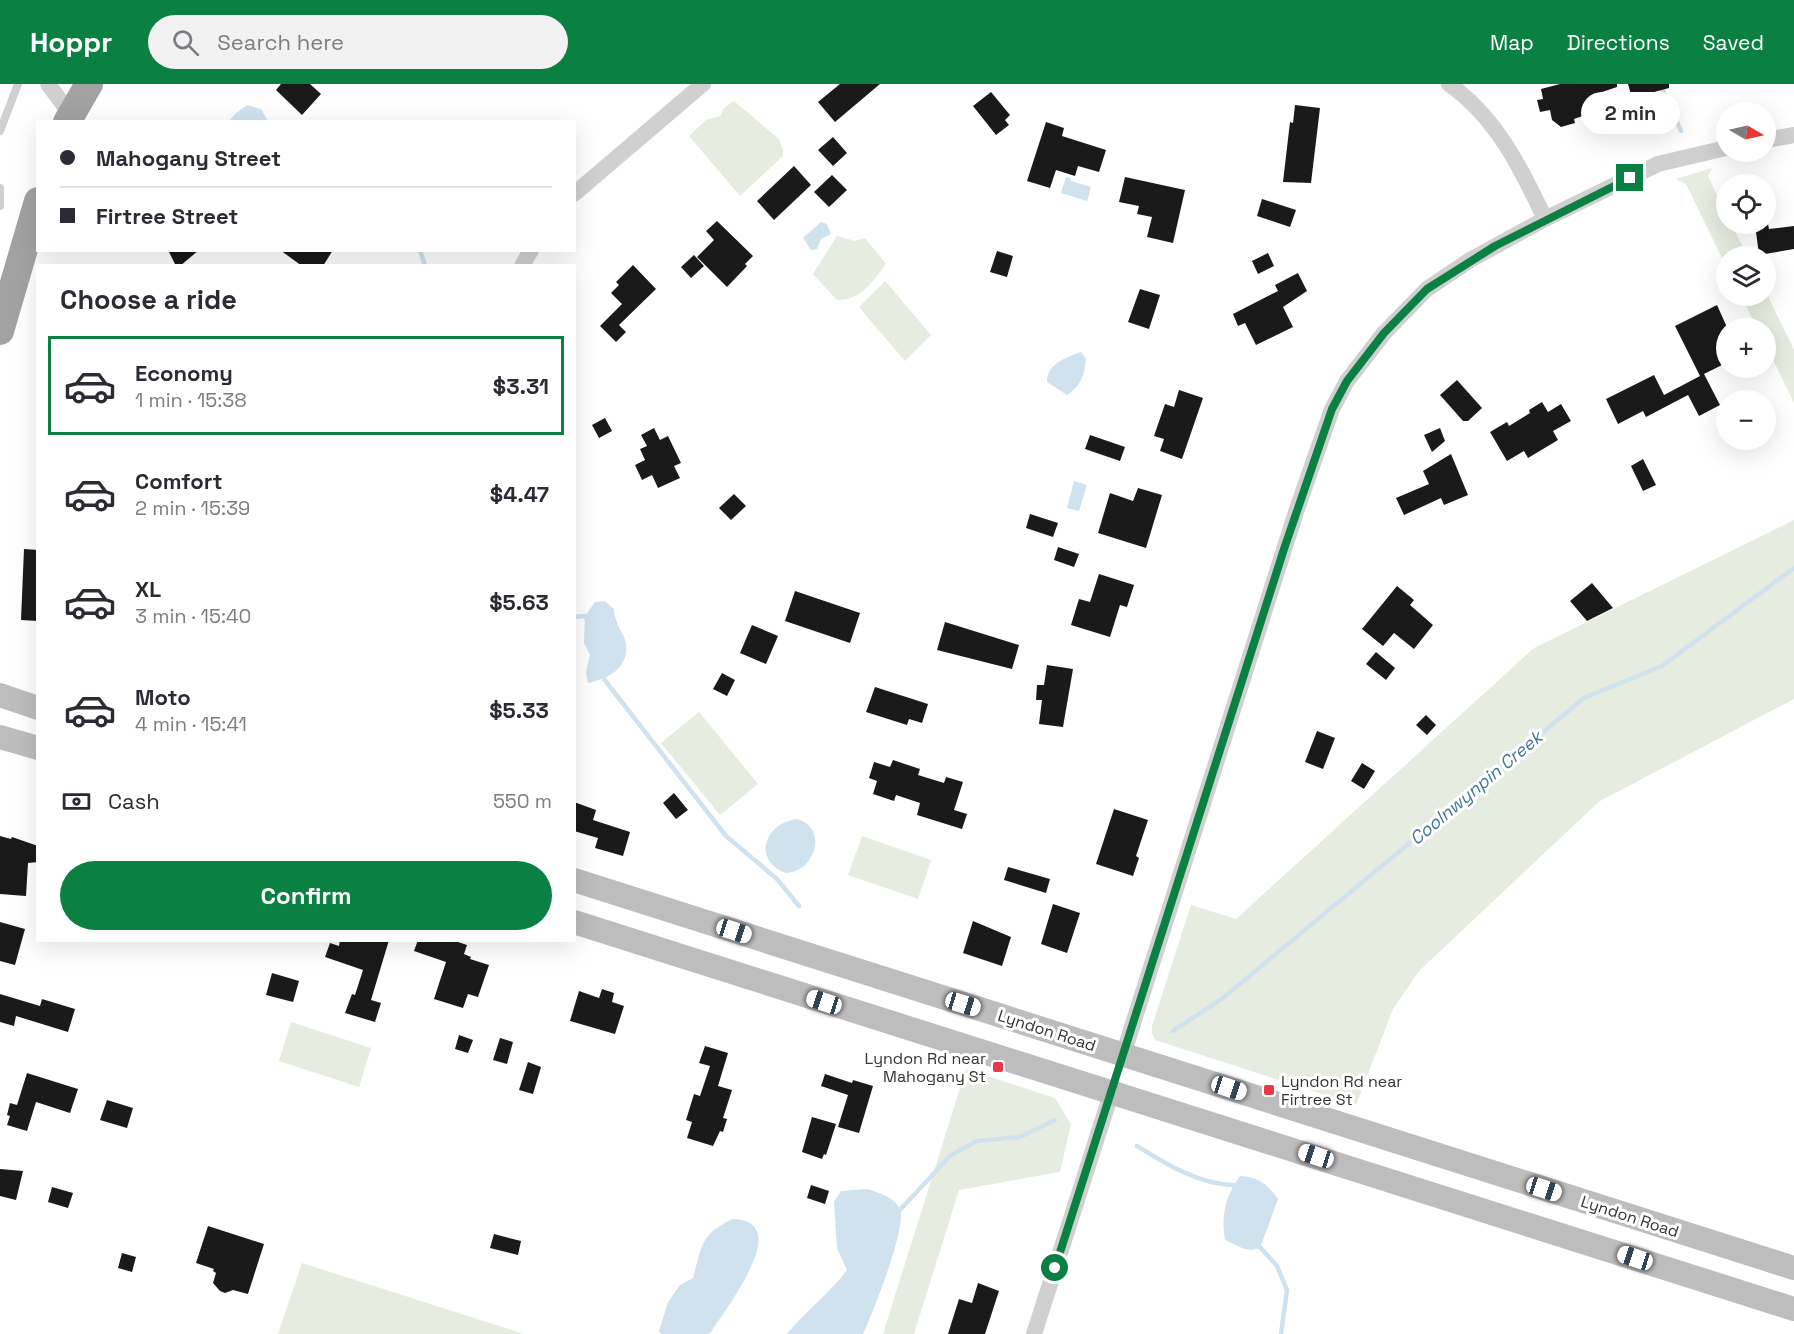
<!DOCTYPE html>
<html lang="en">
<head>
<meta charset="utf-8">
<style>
  body { margin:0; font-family:"Space Grotesk",sans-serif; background:#f2f2f3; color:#2b2b33; height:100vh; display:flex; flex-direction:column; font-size:22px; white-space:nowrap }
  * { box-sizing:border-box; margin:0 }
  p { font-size:20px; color:#7c7c81 }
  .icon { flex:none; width:33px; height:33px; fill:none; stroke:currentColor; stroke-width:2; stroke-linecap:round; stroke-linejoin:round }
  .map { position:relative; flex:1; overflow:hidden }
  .sheet { position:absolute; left:36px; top:180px; width:540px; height:678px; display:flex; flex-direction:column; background:#fff; border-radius:0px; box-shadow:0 6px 24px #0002 }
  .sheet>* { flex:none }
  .banner { position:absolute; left:36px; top:36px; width:540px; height:132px; border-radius:0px; box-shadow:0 6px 24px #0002; display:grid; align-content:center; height:132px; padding:0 24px; background:#fff }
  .needle { width:39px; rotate:99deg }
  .controls { position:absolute; left:1716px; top:18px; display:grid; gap:12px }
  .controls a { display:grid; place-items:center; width:60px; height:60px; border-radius:50%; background:#fff; box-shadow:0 6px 24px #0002; font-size:30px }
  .end { position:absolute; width:27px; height:27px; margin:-14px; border:8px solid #0b8043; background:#fff; box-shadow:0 0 0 3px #fff }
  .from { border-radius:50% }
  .bubble { position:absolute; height:42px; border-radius:21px; background:#fff; box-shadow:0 6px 24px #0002; font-size:20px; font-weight:700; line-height:42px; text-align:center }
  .car { position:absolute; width:18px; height:36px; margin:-18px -9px; border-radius:8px; box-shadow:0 0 4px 2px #0007; background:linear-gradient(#fff 24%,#345 0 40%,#fff 0 76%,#345 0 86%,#fff 0) }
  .banner b { display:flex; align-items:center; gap:21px; height:57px; font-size:22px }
  .banner b+b { border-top:2px solid #e1e1e2 }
  .banner i { width:15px; height:15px; background:#2b2b33 }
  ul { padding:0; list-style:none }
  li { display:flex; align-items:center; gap:18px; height:99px; margin:0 12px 9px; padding:0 12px; border:3px solid transparent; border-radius:0px }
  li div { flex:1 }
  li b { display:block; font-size:22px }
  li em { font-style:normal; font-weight:700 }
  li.active { border-color:#0b8043 }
  li>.icon { width:54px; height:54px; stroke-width:1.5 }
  h2 { padding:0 24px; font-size:27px; line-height:72px }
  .pay { display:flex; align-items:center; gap:15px; height:66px; padding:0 24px; font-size:22px }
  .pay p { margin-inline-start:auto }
  .cta { display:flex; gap:12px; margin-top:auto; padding:12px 24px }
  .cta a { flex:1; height:69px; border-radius:36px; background:#0b8043; color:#fff; font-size:24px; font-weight:700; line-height:69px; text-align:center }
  header { display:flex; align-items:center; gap:36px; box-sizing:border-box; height:84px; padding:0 30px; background:#0b8043; color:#fff }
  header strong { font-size:28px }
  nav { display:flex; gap:33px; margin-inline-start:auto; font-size:21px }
  .search { width:420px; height:54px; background:#f2f2f3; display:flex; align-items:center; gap:15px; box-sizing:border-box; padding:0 21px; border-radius:33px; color:#7c7c81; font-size:22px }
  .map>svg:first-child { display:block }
</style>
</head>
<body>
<header>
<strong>Hoppr</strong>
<div class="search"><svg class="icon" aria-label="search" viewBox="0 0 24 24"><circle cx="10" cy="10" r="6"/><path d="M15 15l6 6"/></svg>Search here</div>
<nav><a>Map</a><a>Directions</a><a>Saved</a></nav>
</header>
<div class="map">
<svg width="1794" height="1250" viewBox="0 0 1794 1250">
  <rect width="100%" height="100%" fill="#fff"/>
  <g fill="#e6ecdf">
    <path d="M734,17L779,55L783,66V72L740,112L689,52L706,36L720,32L724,24Z"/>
    <path d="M1712,84L1708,92L1726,130V140H1731L1748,172H1726V182L1686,100L1676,95Z"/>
    <path d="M837,152L855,157L865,154L886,180C872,198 862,216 837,216L813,190Z"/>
    <path d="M885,197L931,251L905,277L859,223Z"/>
    <path d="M1766,208L1794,266V319L1766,261V244H1757L1741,212H1766Z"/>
    <path d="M1794,436V615L1600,717L1590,726L1419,887L1393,925L1356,1021L1155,956L1152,949V942L1191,821L1236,835L1534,564Z"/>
    <path d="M699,628L758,700L720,731L661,659Z"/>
    <path d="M862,752L931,776L918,815L848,791Z"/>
    <path d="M291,938L371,964L359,1003L279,977Z"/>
    <path d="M966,985L1055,1014L1071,1040L1060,1088L959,1106L914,1250H883Z"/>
    <path d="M302,1179L524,1250H278Z"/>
  </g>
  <g fill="#cfe2ee">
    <path d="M247,21L261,25L268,37H229L236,29Z"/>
    <path d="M1066,93L1071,94V97L1091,103L1087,117L1061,109Z"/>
    <path d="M821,138L827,140L831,150L821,155L817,165L811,166L803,154Z"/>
    <path d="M1081,268L1086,275C1084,291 1082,301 1067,311L1047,298C1046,281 1066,273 1081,268Z"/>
    <path d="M1074,397L1087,401L1079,427L1067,424Z"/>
    <path d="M605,517L614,525C615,542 624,548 626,560C629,585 607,595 588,599L586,588L590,571L584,559L585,532L595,518Z"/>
    <path d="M797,735C828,743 816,788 786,789C752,777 764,739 797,735Z"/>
    <path d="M1240,1092C1259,1093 1267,1100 1278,1115L1260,1164L1251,1166L1242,1164L1225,1156C1221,1131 1225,1113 1240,1092Z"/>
    <path d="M867,1105C879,1109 895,1113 900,1126C907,1143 872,1231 863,1250H787C806,1227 830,1209 847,1186L837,1164L834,1118L841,1107Z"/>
    <path d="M733,1135C795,1137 726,1224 711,1248L709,1250H661L659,1247L668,1218L680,1201L693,1194C702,1162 700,1150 733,1135Z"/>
  </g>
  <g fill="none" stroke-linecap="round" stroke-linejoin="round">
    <g stroke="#cfe2ee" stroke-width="4.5">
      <path d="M1660,0L1681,47"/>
      <path d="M420,166L425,182"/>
      <path d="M574,533L585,532L587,536"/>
      <path d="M604,592V595L726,752L777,795L799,822"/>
      <path d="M1173,947L1223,914L1584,614L1662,582L1794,484"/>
      <path d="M1137,1062C1166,1080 1198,1100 1233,1101L1236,1106"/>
      <path d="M898,1128L950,1072L977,1057L1020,1053L1055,1036"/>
      <path d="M1258,1161L1277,1182L1287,1206L1281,1250"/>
    </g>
  </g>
  <g fill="#1a1a1a">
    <path d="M281,0H310L321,10L302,31L276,6Z"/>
    <path d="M840,0H880L835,38L818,18Z"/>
    <path d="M1560,0H1617V3L1593,11L1597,27L1574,35L1575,39L1561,43L1552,36L1550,26L1540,28L1537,16L1543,15L1541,5Z"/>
    <path d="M1628,0H1669V4L1632,14Z"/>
    <path d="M991,8L1010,31L1005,36L1009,41L996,51L973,22Z"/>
    <path d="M1295,21L1320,24L1311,99L1283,98L1290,38L1293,39Z"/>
    <path d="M1046,38L1064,44L1062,52L1106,66L1099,88L1078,82L1075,92L1056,86L1050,104L1027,97Z"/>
    <path d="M833,53L847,69L833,82L818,66Z"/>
    <path d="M794,82L811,101L774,136L757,117Z"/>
    <path d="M832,91L847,106L829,123L814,108Z"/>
    <path d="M1125,93L1185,106L1173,159L1147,153L1152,133L1137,130L1139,122L1119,118Z"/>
    <path d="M1262,115L1296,126L1290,143L1257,132Z"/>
    <path d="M717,137L753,172L745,180L747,182L727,203L697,173L714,156L706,147Z"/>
    <path d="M1755,140H1768L1769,145L1794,142V165L1759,171Z"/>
    <path d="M168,166H199L180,182H176Z"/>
    <path d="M280,166H333L323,182H302Z"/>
    <path d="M997,167L1013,172L1007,193L990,188Z"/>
    <path d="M1268,169L1274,182L1258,190L1252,177Z"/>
    <path d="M694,171L704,182L691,194L681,183Z"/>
    <path d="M633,181L656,205L619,241L626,248L616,258L600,242L622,220L611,209L619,201L616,198Z"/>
    <path d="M1298,189L1307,207L1283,223L1293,243L1256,261L1245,239L1238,242L1233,230L1278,207L1275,201Z"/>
    <path d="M1140,205L1160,211L1149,245L1128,238Z"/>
    <path d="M1717,221L1726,241V279L1704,290L1720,321L1699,332L1688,311L1646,333L1643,327L1618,340L1606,315L1654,291L1664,311L1700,292L1675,242Z"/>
    <path d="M1457,296L1482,324L1468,337H1463L1440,311Z"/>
    <path d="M1179,306L1203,314L1182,375L1160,367L1164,355L1154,352L1165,320L1174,323Z"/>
    <path d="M1542,318L1548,328L1561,320L1571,337L1553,347L1558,356L1528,374L1524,367L1507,377L1490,348L1507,338L1509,342L1530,329L1529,326Z"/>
    <path d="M605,334L612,347L599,354L592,341Z"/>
    <path d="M654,344L660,356L668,352L681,379L674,382L680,394L658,404L652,391L642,396L635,381L645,376L640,365L647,362L641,351Z"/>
    <path d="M1440,344L1445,357L1432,368L1424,351Z"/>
    <path d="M1090,351L1125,363L1120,377L1085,365Z"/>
    <path d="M1451,370L1468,411L1444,421L1441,414L1404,431L1396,414L1429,400L1423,387Z"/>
    <path d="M1643,375L1656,401L1643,407L1631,382Z"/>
    <path d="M1138,404L1162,411L1146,464L1098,449L1110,409L1133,417Z"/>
    <path d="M734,410L746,422L731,436L719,424Z"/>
    <path d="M1030,430L1058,439L1053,453L1026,444Z"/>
    <path d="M1058,463L1079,470L1074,483L1054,476Z"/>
    <path d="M24,465L38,466V537L21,536Z"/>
    <path d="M1099,490L1134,501L1127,523L1120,521L1110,553L1071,541L1079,515L1090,518Z"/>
    <path d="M1592,499L1613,524L1587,537L1570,517Z"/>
    <path d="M1397,502L1414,516L1410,521L1433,541L1414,565L1394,549L1383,562L1362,545Z"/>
    <path d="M795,507L860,529L850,559L785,537Z"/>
    <path d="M945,538L1019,561L1012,585L937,566Z"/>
    <path d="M752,541L778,552L766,580L740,569Z"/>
    <path d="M1376,568L1395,584L1386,596L1366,580Z"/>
    <path d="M1047,581L1073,585L1063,643L1039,640L1042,616H1036L1037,601H1044Z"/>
    <path d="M722,589L735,596L727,612L713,605Z"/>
    <path d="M875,603L928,620L922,639L909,635L907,641L866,628Z"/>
    <path d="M1426,631L1436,641L1427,651L1416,641Z"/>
    <path d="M1317,647L1335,654L1323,685L1305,678Z"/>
    <path d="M893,676L920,685L918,691L944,699L946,693L963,698L954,726L967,730L962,745L917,731L920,719L896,711L894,717L873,710L877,697L869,694L874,678L890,683Z"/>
    <path d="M1362,679L1375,687L1364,705L1351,697Z"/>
    <path d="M674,709L688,726L676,735L663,719Z"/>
    <path d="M574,718L596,726L593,736L630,748L623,772L595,764L598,754L574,747Z"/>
    <path d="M1114,725L1148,736L1136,772L1139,774L1133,792L1096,780Z"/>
    <path d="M0,752L11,755L12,753L38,762V778L28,779L26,812L0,810Z"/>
    <path d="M1008,783L1050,795L1046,809L1004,796Z"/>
    <path d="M1053,820L1080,829L1067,869L1041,860Z"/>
    <path d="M973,837L1011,853L1002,882L963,869Z"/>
    <path d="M0,838L25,845L15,881L0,877Z"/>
    <path d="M340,856H389L371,916L381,919L375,938L345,929L352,910L355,911L363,886L325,873L330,859L339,862Z"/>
    <path d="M418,856H452L467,861L464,870L471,873L470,875L489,881L478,913L468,910L463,924L434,915L446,878L414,867Z"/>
    <path d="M272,889L299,897L293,918L266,911Z"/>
    <path d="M602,905L614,909L612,918L624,922L615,950L570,937L579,907L599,914Z"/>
    <path d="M0,910L40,922L42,915L75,925L68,948L16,932L14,942L0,938Z"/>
    <path d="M459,951L473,956L468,969L455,965Z"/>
    <path d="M500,954L513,958L507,980L493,976Z"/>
    <path d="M705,962L728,969L718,1002L732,1006L723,1034L727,1035L723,1048L720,1047L713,1062L687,1054L692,1038L686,1036L694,1010L700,1012L710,982L699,979Z"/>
    <path d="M528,978L541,983L533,1010L519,1006Z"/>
    <path d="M27,989L78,1005L70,1029L36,1018L27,1047L7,1041L10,1032L7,1031L10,1019L17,1021Z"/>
    <path d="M825,990L852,999L853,996L873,1002L859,1049L838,1043L848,1011L821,1002Z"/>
    <path d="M107,1016L133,1024L127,1044L100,1036Z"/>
    <path d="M812,1033L836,1040L826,1071L824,1070L822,1075L802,1068Z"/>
    <path d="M0,1085L23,1087L16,1116L0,1112Z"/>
    <path d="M811,1101L829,1107L825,1120L807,1114Z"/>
    <path d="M52,1103L73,1109L68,1124L48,1118Z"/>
    <path d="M208,1142L264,1160L248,1210L233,1206L225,1209L220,1207L213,1199L216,1189L213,1187L214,1185L196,1179Z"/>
    <path d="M494,1150L521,1157L518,1171L490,1164Z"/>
    <path d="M122,1169L136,1173L132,1188L118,1184Z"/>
    <path d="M978,1199L999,1207L985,1250H948L959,1215L972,1219Z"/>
  </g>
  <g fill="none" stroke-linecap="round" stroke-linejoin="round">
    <g stroke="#d0d0d0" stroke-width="8">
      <path d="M0,47L18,0"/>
      <path d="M0,104V122"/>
    </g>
    <g stroke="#d0d0d0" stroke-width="16">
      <path d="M48,0L71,31"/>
      <path d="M1449,0C1496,33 1521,84 1545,135"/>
      <path d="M1766,56L1794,51"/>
      <path d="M574,110L703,0"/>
      <path d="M522,182L531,166"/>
      <path d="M1123,971L1296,428L1332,325L1347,297L1384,249L1427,205L1470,176L1545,135L1658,80L1726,64"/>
      <path d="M1034,1250L1112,1007"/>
    </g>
    <g stroke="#bdbdbd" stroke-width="24">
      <path d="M0,611L38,624"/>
      <path d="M0,653L38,664"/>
      <path d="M574,796L1794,1184"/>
      <path d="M574,838L1794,1225"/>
    </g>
    <g stroke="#a2a2a2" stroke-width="28">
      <path d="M67,38L89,0"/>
      <path d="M0,247L38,117"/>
    </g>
  </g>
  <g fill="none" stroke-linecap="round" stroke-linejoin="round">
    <path stroke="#0b8043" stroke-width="8" d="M1055,1184L1284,465L1332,325L1347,297L1384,249L1427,205L1495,162L1630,94"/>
  </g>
  <g fill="#e63946" stroke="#fff" stroke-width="2">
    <rect x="992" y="977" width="12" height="12" rx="3"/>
    <rect x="1263" y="1000" width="12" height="12" rx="3"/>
  </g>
  <g text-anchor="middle" stroke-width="6" stroke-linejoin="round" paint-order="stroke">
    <g font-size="16" fill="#333" stroke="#fff">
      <text transform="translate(1047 946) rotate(18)" y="6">Lyndon Road</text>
      <text transform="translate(1630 1132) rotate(18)" y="6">Lyndon Road</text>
    </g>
    <g font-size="16" fill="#333" stroke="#fff" text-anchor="end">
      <text x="986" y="980">Lyndon Rd near<tspan x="986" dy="18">Mahogany St</tspan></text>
      <text x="1281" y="1003" text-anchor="start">Lyndon Rd near<tspan x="1281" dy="18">Firtree St</tspan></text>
    </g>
    <g font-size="18" font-style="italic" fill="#3f7597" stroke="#fff">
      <text transform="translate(1476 704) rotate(-40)" y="6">Coolnwynpin Creek</text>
    </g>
  </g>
</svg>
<div class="controls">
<a><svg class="needle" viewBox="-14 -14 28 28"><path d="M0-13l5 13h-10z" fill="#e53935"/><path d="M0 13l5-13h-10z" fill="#7c7c81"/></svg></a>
<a><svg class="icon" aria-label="locate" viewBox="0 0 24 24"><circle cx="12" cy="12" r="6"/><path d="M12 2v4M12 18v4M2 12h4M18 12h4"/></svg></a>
<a><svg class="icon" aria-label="layers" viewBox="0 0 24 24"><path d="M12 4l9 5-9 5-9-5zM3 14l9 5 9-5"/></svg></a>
<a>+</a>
<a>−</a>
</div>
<i class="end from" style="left:1055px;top:1184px"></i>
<i class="end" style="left:1630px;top:94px"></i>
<div class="bubble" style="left:1581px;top:8px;width:99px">2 min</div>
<i class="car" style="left:734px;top:847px;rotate:108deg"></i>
<i class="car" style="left:824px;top:918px;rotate:288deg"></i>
<i class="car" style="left:963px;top:920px;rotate:107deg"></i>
<i class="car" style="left:1229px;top:1004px;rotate:108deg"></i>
<i class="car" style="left:1316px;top:1072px;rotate:288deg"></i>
<i class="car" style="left:1544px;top:1105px;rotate:108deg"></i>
<i class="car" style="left:1635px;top:1174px;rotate:288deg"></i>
<div class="banner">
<b><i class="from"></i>Mahogany Street</b>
<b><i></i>Firtree Street</b>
</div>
<section class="sheet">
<h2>Choose a ride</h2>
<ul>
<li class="active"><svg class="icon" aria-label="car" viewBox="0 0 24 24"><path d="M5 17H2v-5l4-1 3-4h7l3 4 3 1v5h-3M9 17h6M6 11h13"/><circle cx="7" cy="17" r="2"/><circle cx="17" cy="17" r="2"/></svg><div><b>Economy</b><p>1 min · 15:38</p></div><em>$3.31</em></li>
<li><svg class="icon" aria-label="car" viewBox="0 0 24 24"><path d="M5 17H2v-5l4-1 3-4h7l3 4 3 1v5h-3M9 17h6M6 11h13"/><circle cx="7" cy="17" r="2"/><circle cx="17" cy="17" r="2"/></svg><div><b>Comfort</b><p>2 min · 15:39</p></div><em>$4.47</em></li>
<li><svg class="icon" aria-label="car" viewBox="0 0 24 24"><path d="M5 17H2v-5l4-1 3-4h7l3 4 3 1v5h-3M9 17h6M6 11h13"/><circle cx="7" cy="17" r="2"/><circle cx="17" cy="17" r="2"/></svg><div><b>XL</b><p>3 min · 15:40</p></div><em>$5.63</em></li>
<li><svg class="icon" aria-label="car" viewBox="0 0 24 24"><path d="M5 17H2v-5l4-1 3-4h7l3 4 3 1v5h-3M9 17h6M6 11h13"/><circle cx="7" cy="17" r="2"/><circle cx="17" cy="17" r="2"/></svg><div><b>Moto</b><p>4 min · 15:41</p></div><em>$5.33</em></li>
</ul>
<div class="pay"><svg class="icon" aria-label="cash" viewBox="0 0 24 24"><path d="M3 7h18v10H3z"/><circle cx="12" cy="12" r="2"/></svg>Cash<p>550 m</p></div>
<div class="cta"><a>Confirm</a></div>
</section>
</div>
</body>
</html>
